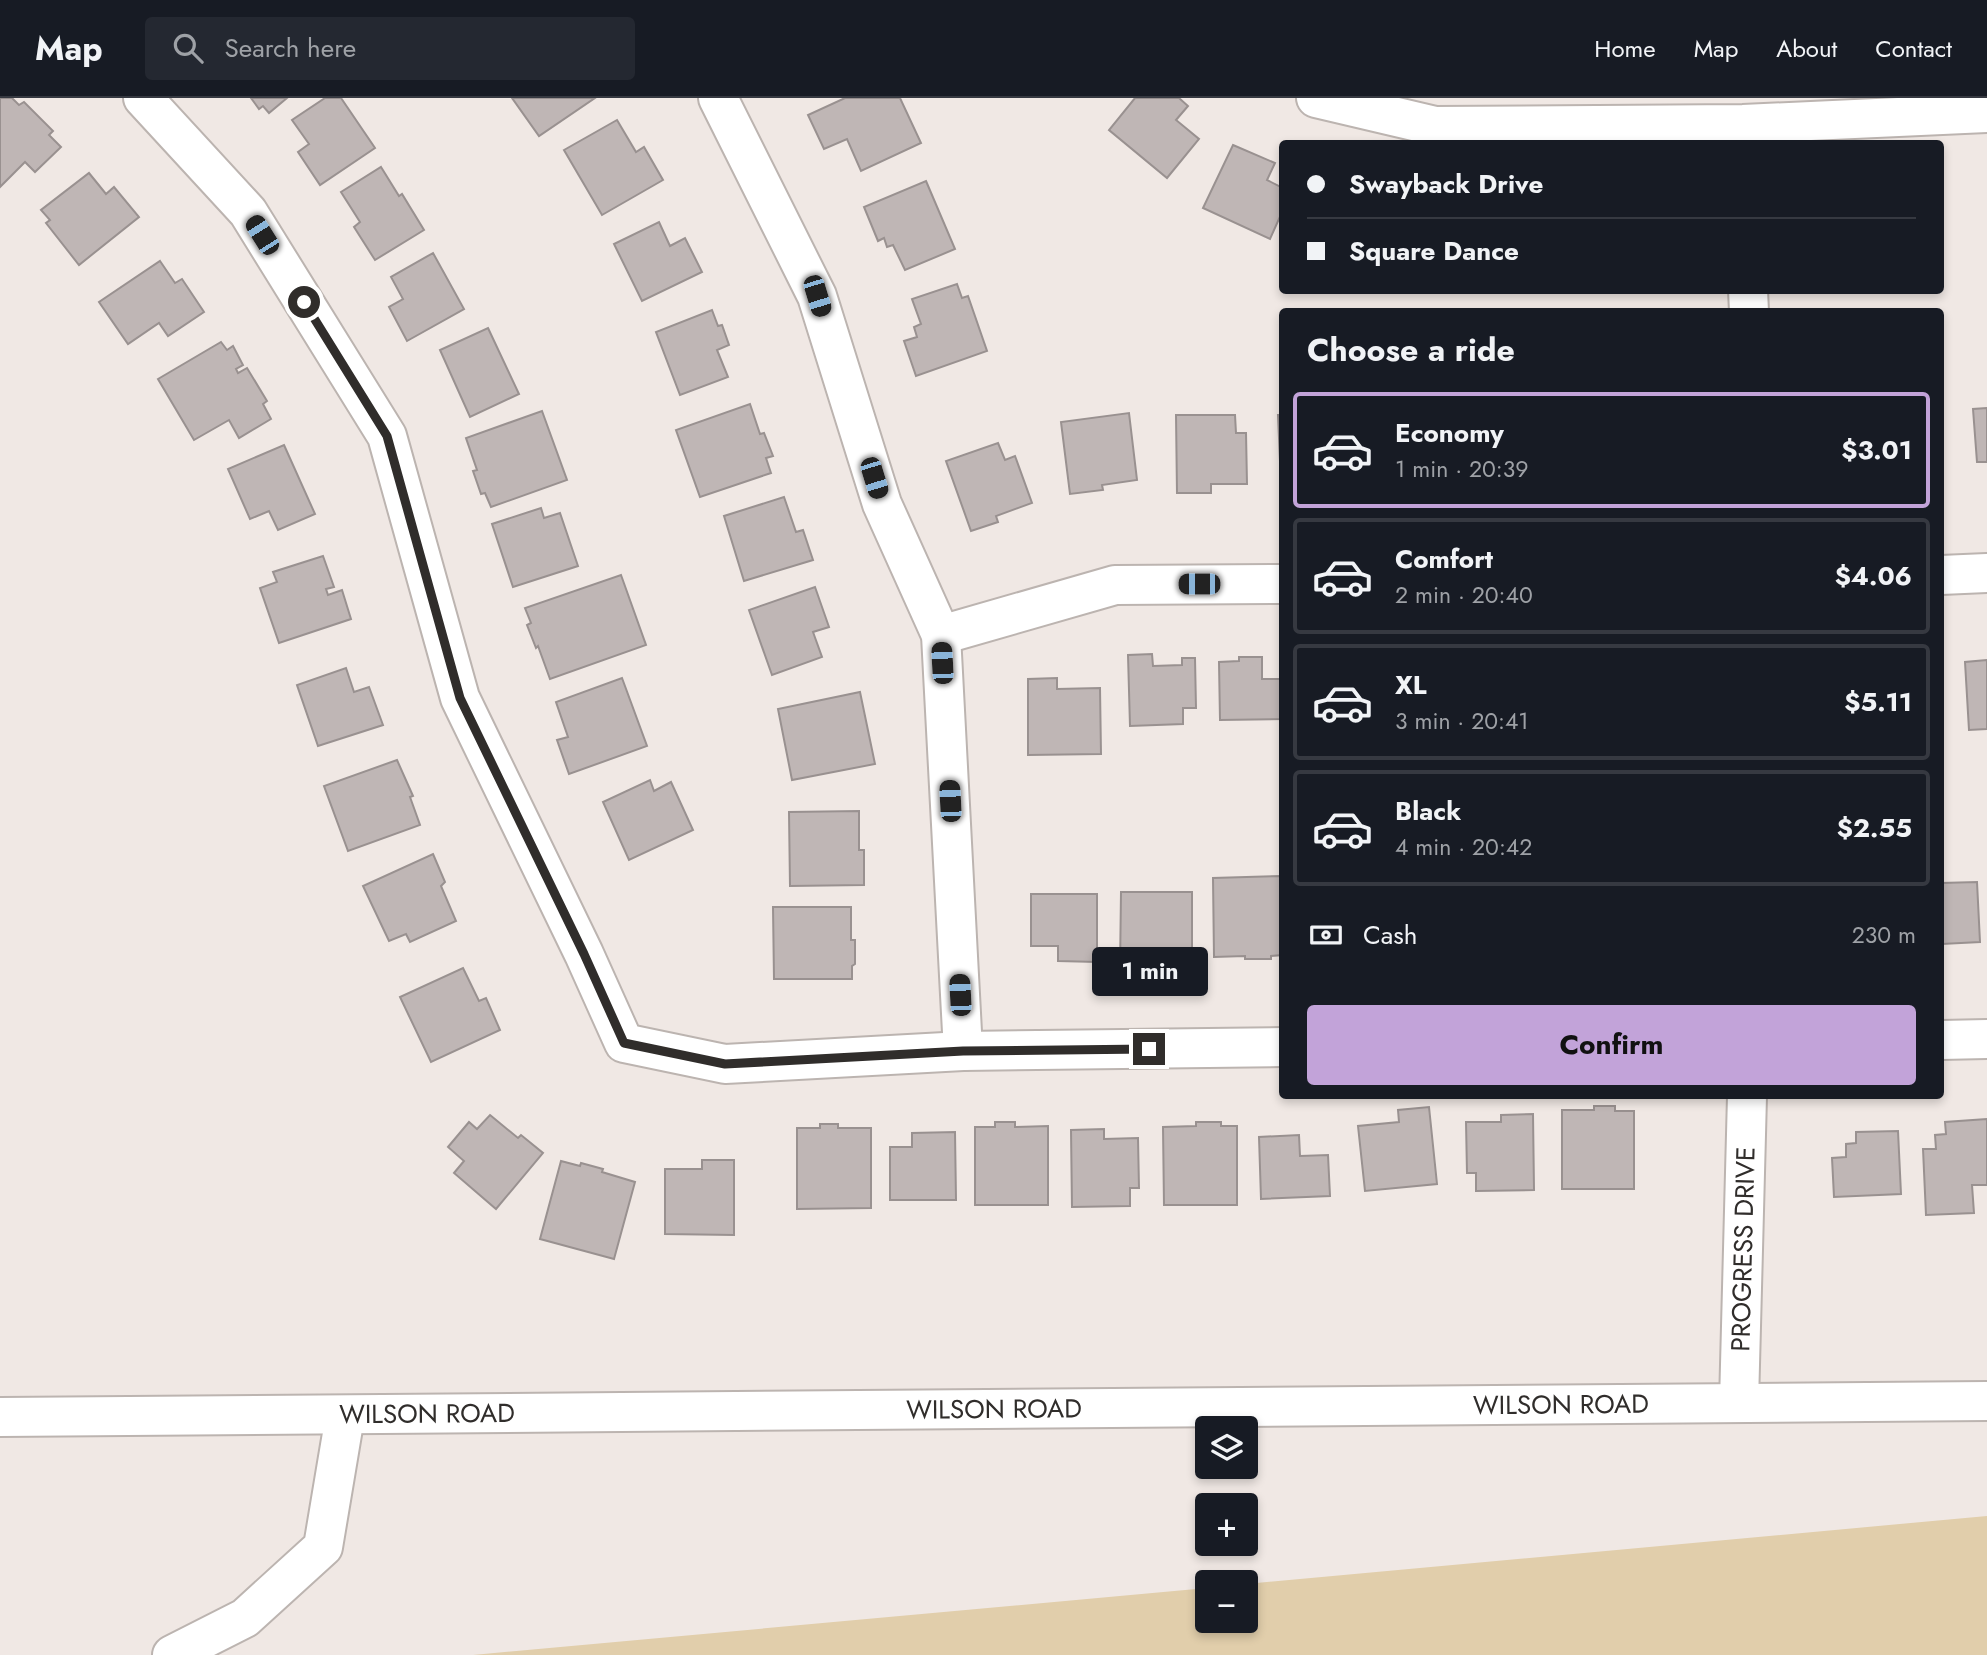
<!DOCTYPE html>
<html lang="en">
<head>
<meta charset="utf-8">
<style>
  body { margin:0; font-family:Jost,sans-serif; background:#242831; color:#f1f3f6; height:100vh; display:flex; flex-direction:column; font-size:26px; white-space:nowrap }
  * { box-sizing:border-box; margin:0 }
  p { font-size:23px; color:#9ea1a6 }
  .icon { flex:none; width:38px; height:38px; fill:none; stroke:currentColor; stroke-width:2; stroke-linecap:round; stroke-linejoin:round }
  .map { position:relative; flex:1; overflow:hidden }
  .panel { position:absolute; left:1279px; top:210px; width:665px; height:791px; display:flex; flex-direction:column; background:#171b24; border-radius:7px; box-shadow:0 4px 10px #0003 }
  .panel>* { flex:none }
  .guide { position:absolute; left:1279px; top:42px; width:665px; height:154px; border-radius:7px; box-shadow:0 4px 10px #0003; display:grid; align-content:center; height:154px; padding:0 28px; background:#171b24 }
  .tools { position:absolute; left:1195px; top:1318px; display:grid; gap:14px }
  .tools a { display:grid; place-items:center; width:63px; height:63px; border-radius:7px; background:#171b24; box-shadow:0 4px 10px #0003; font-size:35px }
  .end { position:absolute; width:32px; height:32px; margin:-16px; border:9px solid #302d2b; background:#fff; box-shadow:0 0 0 4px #fff }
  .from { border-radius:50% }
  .bubble { position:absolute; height:49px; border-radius:7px; background:#171b24; box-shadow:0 4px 10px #0003; font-size:23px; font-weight:700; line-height:49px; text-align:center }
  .car { position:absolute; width:21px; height:42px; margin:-21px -10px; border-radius:9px; box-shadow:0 0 5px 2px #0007; background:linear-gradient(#222 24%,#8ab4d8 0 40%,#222 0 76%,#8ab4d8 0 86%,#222 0) }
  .guide b { display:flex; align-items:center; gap:24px; height:66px; font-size:26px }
  .guide b+b { border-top:2px solid #363941 }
  .guide i { width:18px; height:18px; background:#f1f3f6 }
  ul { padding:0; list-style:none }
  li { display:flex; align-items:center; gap:21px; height:116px; margin:0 14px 10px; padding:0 14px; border:4px solid #363941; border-radius:7px }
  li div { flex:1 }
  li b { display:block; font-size:26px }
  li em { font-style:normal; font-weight:700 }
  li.active { border-color:#c2a3d9 }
  li>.icon { width:63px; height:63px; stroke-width:1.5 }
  h2 { padding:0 28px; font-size:32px; line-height:84px }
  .pay { display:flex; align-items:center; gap:18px; height:77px; padding:0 28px; font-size:26px }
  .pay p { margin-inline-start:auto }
  .button { display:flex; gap:14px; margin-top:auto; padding:14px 28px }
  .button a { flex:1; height:80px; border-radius:7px; background:#c2a3d9; color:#111; font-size:28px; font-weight:700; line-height:80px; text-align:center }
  header { display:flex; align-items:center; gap:42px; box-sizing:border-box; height:98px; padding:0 35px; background:#171b24; border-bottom:2px solid #363941 }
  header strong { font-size:33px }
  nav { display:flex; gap:38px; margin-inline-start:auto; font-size:24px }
  .search { width:490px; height:63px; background:#242831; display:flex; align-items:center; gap:18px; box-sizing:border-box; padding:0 24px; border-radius:7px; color:#9ea1a6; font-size:26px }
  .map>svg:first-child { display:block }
</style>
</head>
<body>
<header>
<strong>Map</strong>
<div class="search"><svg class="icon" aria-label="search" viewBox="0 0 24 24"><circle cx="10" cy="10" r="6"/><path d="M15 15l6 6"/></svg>Search here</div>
<nav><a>Home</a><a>Map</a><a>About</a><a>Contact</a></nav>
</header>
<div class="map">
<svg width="1987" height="1557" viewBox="0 0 1987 1557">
  <rect width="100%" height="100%" fill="#f0e8e4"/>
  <path fill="#e1ceab" d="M1987,1418V1557H473L1207,1490L1208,1522H1246V1486Z"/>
  <g fill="#bfb6b5" stroke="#999190" stroke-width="2">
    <path d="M0,0H12L19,7L24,4L53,33L49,37L61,49L35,74L25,64L0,89Z"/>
    <path d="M251,0H287L269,15L263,8L259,11Z"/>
    <path d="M325,0H341L375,50L320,87L298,54L309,46L292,22Z"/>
    <path d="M512,0H595L539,38Z"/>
    <path d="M845,0H900L921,45L861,73L847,41L824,51L808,17Z"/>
    <path d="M1135,0H1179L1188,8L1176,22L1199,41L1167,80L1109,32Z"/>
    <path d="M617,22L636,54L644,49L663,82L602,117L564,52Z"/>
    <path d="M1233,47L1275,65L1267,82L1283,90V112L1270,141L1203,110Z"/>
    <path d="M381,69L399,98L402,96L424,132L375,162L354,129L360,124L341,94Z"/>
    <path d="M89,75L106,96L114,89L139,119L79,167L46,125L50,122L41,112Z"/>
    <path d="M926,83L955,151L905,172L893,147L887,149L884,140L878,143L864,109Z"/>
    <path d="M659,124L670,148L685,140L702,174L642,203L614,146Z"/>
    <path d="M433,155L464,211L407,243L389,209L403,201L391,179Z"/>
    <path d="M160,163L175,185L182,181L204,214L168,238L159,225L128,246L99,204Z"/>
    <path d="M957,186L962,200L968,198L987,253L916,278L904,243L917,239L914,229L921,226L912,201Z"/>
    <path d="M712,212L718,228L722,227L729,247L717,252L728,279L680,297L656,234Z"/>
    <path d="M488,230L519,296L470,319L440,252Z"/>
    <path d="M221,244L227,252L233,248L243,267L236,271L238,275L247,270L267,303L263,306L271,321L239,340L229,322L194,342L158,281Z"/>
    <path d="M750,306L760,336L764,335L773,358L766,360L771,375L700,399L676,332Z"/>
    <path d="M1987,310V364H1977L1973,311Z"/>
    <path d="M542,313L567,382L491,409L485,395L481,396L473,373L477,372L466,340Z"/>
    <path d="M1129,315L1137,382L1102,387L1103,392L1070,396L1061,324Z"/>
    <path d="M1176,317H1235L1236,335H1246L1247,386H1211V395H1177Z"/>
    <path d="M1278,317H1283V386H1281Z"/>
    <path d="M998,345L1005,362L1015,358L1032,405L996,418L998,424L971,433L946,363Z"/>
    <path d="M284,347L315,416L278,432L269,413L250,421L228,371Z"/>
    <path d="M784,399L796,434L803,432L813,462L744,483L724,418Z"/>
    <path d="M541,410L544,420L560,415L578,468L513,489L492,426Z"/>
    <path d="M323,458L334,489L326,491L328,497L342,492L351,521L279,545L260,490L277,484L273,474Z"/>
    <path d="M621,477L646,547L550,581L538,548L536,550L527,527L531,525L525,510Z"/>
    <path d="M815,489L829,529L813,534L822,559L772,577L749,512Z"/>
    <path d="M1152,556L1153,568L1182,567V560H1195L1196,610H1183V626L1130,628L1128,557Z"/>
    <path d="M1239,559H1262V581H1283V621L1220,622L1219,564L1239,563Z"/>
    <path d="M1987,562V631L1969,632L1965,564Z"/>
    <path d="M346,570L354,594L369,589L383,627L318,648L297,587Z"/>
    <path d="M622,580L647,648L569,676L557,642L568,639L556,604Z"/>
    <path d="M1057,580V591L1100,590L1101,656L1028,657V581Z"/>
    <path d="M860,594L875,666L792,682L778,611Z"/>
    <path d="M397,662L413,698L410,699L420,727L348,753L324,688Z"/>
    <path d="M650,682L654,693L671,684L693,732L629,762L603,704Z"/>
    <path d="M859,713V752H864V787L790,788L789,714Z"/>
    <path d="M433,756L445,784L441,788L456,823L410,844L406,836L389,843L363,788Z"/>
    <path d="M1283,778V857L1271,858V861H1245V858L1214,859L1213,780Z"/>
    <path d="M1977,784L1980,844L1942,846L1941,785Z"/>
    <path d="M1121,794H1192V863H1156V871H1120Z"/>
    <path d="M1031,796H1097V864L1058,863V848H1031Z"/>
    <path d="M773,809H851V842H855V866L852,868V881H774Z"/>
    <path d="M463,870L479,903L486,900L500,932L431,964L400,899Z"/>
    <path d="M1594,1008H1615V1013H1634V1091H1562V1012H1594Z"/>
    <path d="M1429,1009L1437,1086L1365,1093L1358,1028L1399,1024L1398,1012Z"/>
    <path d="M1533,1016L1534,1092L1476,1093V1075H1467L1466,1024H1501V1017Z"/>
    <path d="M490,1017L518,1040L521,1037L543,1055L496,1111L454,1075L464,1063L448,1049L469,1024L477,1031Z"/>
    <path d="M1987,1021V1087H1972L1974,1115L1926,1117L1923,1051H1936L1935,1037L1946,1036L1945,1024Z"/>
    <path d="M995,1024H1015V1029L1048,1028V1107H975V1029H995Z"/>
    <path d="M1196,1024H1221V1028H1237V1107H1164L1163,1029L1196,1028Z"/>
    <path d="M820,1026H838V1030H871V1110L797,1111V1030H820Z"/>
    <path d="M1104,1031V1041L1138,1040L1139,1090H1130V1108L1072,1109L1071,1032Z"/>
    <path d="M1898,1033L1901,1096L1834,1099L1832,1060L1846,1059V1046L1856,1045V1034Z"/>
    <path d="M955,1034L956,1102H890V1049H912V1035Z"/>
    <path d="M1299,1037L1300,1058L1328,1057L1330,1098L1261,1101L1259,1039Z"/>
    <path d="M702,1062H734V1137L665,1136V1071H702Z"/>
    <path d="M561,1063L580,1068L581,1065L603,1071L602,1074L635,1084L614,1161L540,1141Z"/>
  </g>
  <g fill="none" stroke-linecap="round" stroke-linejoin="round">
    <defs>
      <g id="minor">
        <path d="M143,0L248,114L387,338L460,600L584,856L624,945L725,966L963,953L1283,949"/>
        <path d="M718,0L817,198L882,406L941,537L963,953"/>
        <path d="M1316,0L1435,28L1743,26L1987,15"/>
        <path d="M1748,192L1749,214"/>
        <path d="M1941,477L1987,475"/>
        <path d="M941,537L1115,487L1283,486"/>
        <path d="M1941,942L1987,941"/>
        <path id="s1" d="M1739,1305L1747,998"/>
        <path id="s2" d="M0,1319L1987,1303"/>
        <path d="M172,1557L245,1520L323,1449L345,1318"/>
      </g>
    </defs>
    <use href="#minor" stroke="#bcb4b0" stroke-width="42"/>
    <use href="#minor" stroke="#fff" stroke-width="38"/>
  </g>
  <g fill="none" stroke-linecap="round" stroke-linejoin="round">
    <path stroke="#302d2b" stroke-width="9" d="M304,204L387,338L460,600L584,856L624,945L725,966L963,953L1149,951"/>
  </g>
  <g text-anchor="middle" stroke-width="5" stroke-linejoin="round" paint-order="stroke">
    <g font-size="26" fill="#302d2b" stroke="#fef5f1">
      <text dy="9" stroke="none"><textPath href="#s1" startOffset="154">PROGRESS DRIVE</textPath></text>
      <text dy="9" stroke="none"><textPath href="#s2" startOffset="1561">WILSON ROAD</textPath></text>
      <text dy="9" stroke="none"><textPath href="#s2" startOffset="994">WILSON ROAD</textPath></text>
      <text dy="9" stroke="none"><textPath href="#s2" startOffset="427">WILSON ROAD</textPath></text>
    </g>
  </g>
</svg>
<div class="tools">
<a><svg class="icon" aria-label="layers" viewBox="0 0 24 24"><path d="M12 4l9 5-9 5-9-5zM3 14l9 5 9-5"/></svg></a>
<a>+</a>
<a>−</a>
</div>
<i class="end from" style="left:304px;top:204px"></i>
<i class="end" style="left:1149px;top:951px"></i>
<div class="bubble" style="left:1092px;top:849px;width:116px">1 min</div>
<i class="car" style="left:262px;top:137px;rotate:328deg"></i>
<i class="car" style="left:817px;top:198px;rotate:163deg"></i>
<i class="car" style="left:874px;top:380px;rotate:163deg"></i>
<i class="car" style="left:1199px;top:486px;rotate:270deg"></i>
<i class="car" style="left:942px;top:565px;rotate:357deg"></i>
<i class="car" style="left:950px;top:703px;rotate:357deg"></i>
<i class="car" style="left:960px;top:897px;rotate:357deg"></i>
<div class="guide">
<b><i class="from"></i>Swayback Drive</b>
<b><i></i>Square Dance</b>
</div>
<section class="panel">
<h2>Choose a ride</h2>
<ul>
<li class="active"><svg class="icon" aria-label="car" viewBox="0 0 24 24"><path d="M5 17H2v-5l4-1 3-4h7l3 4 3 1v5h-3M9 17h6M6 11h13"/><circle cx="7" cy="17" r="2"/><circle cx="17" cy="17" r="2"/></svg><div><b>Economy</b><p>1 min · 20:39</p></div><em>$3.01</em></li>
<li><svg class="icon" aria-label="car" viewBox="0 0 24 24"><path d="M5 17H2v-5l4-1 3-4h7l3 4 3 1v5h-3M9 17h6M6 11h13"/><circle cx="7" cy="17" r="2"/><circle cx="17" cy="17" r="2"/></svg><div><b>Comfort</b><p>2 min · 20:40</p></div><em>$4.06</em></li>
<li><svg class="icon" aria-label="car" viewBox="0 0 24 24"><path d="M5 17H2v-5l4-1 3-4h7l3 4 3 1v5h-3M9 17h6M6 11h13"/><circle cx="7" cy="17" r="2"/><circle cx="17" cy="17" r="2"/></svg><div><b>XL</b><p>3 min · 20:41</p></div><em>$5.11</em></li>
<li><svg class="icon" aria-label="car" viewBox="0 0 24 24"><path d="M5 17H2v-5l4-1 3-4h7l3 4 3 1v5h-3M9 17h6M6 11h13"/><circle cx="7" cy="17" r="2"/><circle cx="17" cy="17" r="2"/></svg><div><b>Black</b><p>4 min · 20:42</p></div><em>$2.55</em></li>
</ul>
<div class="pay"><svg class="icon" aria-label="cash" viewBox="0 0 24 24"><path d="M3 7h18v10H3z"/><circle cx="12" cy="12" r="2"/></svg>Cash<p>230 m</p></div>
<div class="button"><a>Confirm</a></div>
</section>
</div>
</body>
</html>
